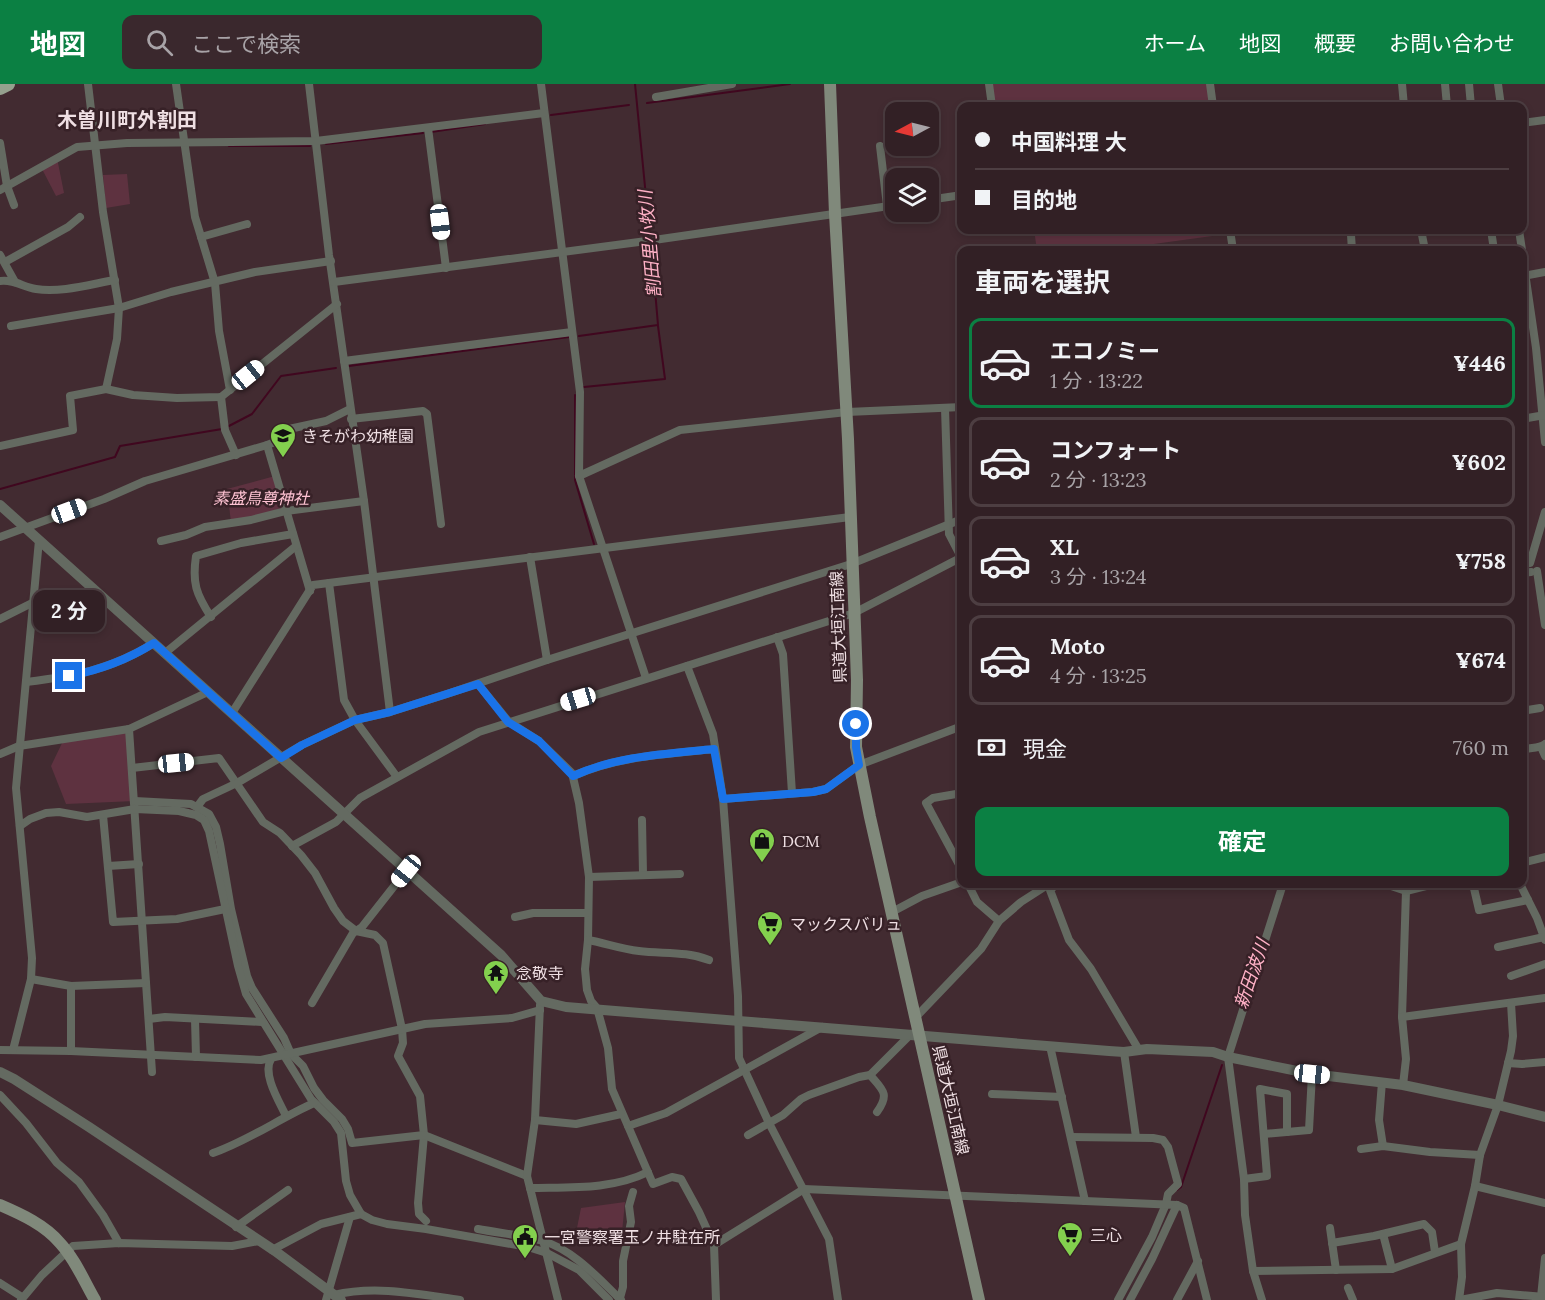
<!DOCTYPE html>
<html lang="ja">
<head>
<meta charset="utf-8">
<style>
  body { margin:0; font-family:Lora,"Noto Sans JP",serif; background:#3a282d; color:#f1f3f6; height:100vh; display:flex; flex-direction:column; font-size:22px; white-space:nowrap }
  * { box-sizing:border-box; margin:0 }
  p { font-size:20px; color:#a8a3a7 }
  .icon { flex:none; width:33px; height:33px; fill:none; stroke:currentColor; stroke-width:2; stroke-linecap:round; stroke-linejoin:round }
  .map { position:relative; flex:1; overflow:hidden }
  .sheet { position:absolute; left:957px; top:162px; width:570px; height:642px; display:flex; flex-direction:column; background:#322025; border-radius:12px; box-shadow:0 3px 9px #0003,0 0 0 2px #4d3e42 }
  .sheet>* { flex:none }
  .hud { position:absolute; left:957px; top:18px; width:570px; height:132px; border-radius:12px; box-shadow:0 3px 9px #0003,0 0 0 2px #4d3e42; display:grid; align-content:center; height:132px; padding:0 18px; background:#322025 }
  .needle { width:39px; rotate:263deg }
  .buttons { position:absolute; left:885px; top:18px; display:grid; gap:12px }
  .buttons a { display:grid; place-items:center; width:54px; height:54px; border-radius:12px; background:#322025; box-shadow:0 3px 9px #0003,0 0 0 2px #4d3e42; font-size:30px }
  .end { position:absolute; width:27px; height:27px; margin:-14px; border:8px solid #1a73e8; background:#fff; box-shadow:0 0 0 3px #fff }
  .from { border-radius:50% }
  .bubble { position:absolute; height:42px; border-radius:12px; background:#322025; box-shadow:0 3px 9px #0003,0 0 0 2px #4d3e42; font-size:20px; font-weight:700; line-height:42px; text-align:center }
  .car { position:absolute; width:18px; height:36px; margin:-18px -9px; border-radius:8px; box-shadow:0 0 4px 2px #0007; background:linear-gradient(#fff 24%,#345 0 40%,#fff 0 76%,#345 0 86%,#fff 0) }
  .hud b { display:flex; align-items:center; gap:21px; height:57px; font-size:22px }
  .hud b+b { border-top:2px solid #4d3e42 }
  .hud i { width:15px; height:15px; background:#f1f3f6 }
  ul { padding:0; list-style:none }
  li { display:flex; align-items:center; gap:18px; height:90px; margin:0 12px 9px; padding:0 6px; border:3px solid #4d3e42; border-radius:12px }
  li div { flex:1 }
  li b { display:block; font-size:22px }
  li em { font-style:normal; font-weight:700 }
  li.current { border-color:#0b8043 }
  li>.icon { width:54px; height:54px; stroke-width:1.5 }
  h2 { padding:0 18px; font-size:27px; line-height:72px }
  .pay { display:flex; align-items:center; gap:15px; height:66px; padding:0 18px; font-size:22px }
  .pay p { margin-inline-start:auto }
  .cta { display:flex; gap:12px; margin-top:auto; padding:12px 18px }
  .cta a { flex:1; height:69px; border-radius:12px; background:#0b8043; color:#fff; font-size:24px; font-weight:700; line-height:69px; text-align:center }
  header { display:flex; align-items:center; gap:36px; box-sizing:border-box; height:84px; padding:0 30px; background:#0b8043; color:#fff }
  header strong { font-size:28px }
  nav { display:flex; gap:33px; margin-inline-start:auto; font-size:21px }
  .search { width:420px; height:54px; background:#3a282d; display:flex; align-items:center; gap:15px; box-sizing:border-box; padding:0 21px; border-radius:12px; color:#a8a3a7; font-size:22px }
  .map>svg:first-child { display:block }
</style>
</head>
<body>
<header>
<strong>地図</strong>
<div class="search"><svg class="icon" aria-label="search" viewBox="0 0 24 24"><circle cx="10" cy="10" r="6"/><path d="M15 15l6 6"/></svg>ここで検索</div>
<nav><a>ホーム</a><a>地図</a><a>概要</a><a>お問い合わせ</a></nav>
</header>
<div class="map">
<svg width="1545" height="1216" viewBox="0 0 1545 1216">
  <rect width="100%" height="100%" fill="#422b31"/>
  <g fill="#5e3240">
    <path d="M990,0H1207L1210,22H994Z"/>
    <path d="M57,74L64,109L56,112L41,83Z"/>
    <path d="M127,90L130,120L106,124L103,91Z"/>
    <path d="M1034,146H1226L1227,150L1110,166H1037Z"/>
    <path d="M275,392L286,427L231,438L227,405Z"/>
    <path d="M129,645L135,717L66,720L51,682L64,655Z"/>
    <path d="M625,1118L622,1148L577,1144L581,1124Z"/>
  </g>
  <g fill="none" stroke-linecap="round" stroke-linejoin="round">
    <g stroke="#40071f" stroke-width="2">
      <path d="M635,0L650,154"/>
      <path d="M647,19L790,0"/>
      <path d="M551,31L629,21"/>
      <path d="M431,48L485,40"/>
      <path d="M326,60L423,49"/>
      <path d="M229,62H310"/>
      <path d="M579,252L658,241L651,159"/>
      <path d="M349,282L569,253"/>
      <path d="M584,303L665,295L658,242"/>
      <path d="M575,311V396L594,460"/>
      <path d="M227,343L252,330L281,292L336,284"/>
      <path d="M0,405L115,373L120,362L222,345"/>
      <path d="M1177,1106L1181,1103L1222,981"/>
    </g>
    <g stroke="#646a61" stroke-width="8">
      <path d="M88,0L103,128L119,224L117,255L106,305"/>
      <path d="M176,0L195,133L215,199L219,247L230,306"/>
      <path d="M309,0L329,171L364,417L390,628"/>
      <path d="M541,0L580,308L579,392L646,594"/>
      <path d="M989,0L992,22"/>
      <path d="M1210,0L1213,22"/>
      <path d="M1402,0L1404,22"/>
      <path d="M1445,0L1447,22"/>
      <path d="M1469,0L1471,22"/>
      <path d="M1498,0L1501,22"/>
      <path d="M656,13L732,0"/>
      <path d="M1522,39L1545,36"/>
      <path d="M428,44L446,184"/>
      <path d="M0,59L7,102L14,121"/>
      <path d="M880,62L887,122"/>
      <path d="M0,106L77,63L127,59L316,57L544,29"/>
      <path d="M928,116L962,111"/>
      <path d="M1230,146L1233,166"/>
      <path d="M1421,146L1425,166"/>
      <path d="M1491,146L1494,166"/>
      <path d="M1519,146L1522,166"/>
      <path d="M1351,151L1352,166"/>
      <path d="M201,153L247,140"/>
      <path d="M1522,168L1536,264L1545,358"/>
      <path d="M0,171L15,198"/>
      <path d="M5,178L68,143L80,133"/>
      <path d="M1523,192L1545,188"/>
      <path d="M0,197C14,195 23,203 36,205C61,209 91,200 115,196"/>
      <path d="M334,198L654,156L896,121"/>
      <path d="M11,242L119,224L171,208L255,188L331,177"/>
      <path d="M344,277L572,248"/>
      <path d="M221,313L225,346L236,371"/>
      <path d="M961,323L959,261H962"/>
      <path d="M945,324L949,450L962,475"/>
      <path d="M351,335L423,327L427,330L441,440"/>
      <path d="M1522,335L1545,331"/>
      <path d="M267,361L310,507"/>
      <path d="M0,362L73,346L70,312L106,305L133,311L177,314L221,313L337,220"/>
      <path d="M579,392L680,346L847,328L962,323"/>
      <path d="M0,453L104,415L145,397L267,361L275,358L289,345L326,337L350,325"/>
      <path d="M161,457L186,451L205,443L251,436L286,427L364,417"/>
      <path d="M530,473L547,576"/>
      <path d="M1522,480L1530,479L1545,428"/>
      <path d="M1537,487L1545,541"/>
      <path d="M1522,489L1531,488"/>
      <path d="M329,499L344,616L355,636L397,693"/>
      <path d="M211,533C196,510 192,499 196,472L241,459L293,450"/>
      <path d="M0,535L32,519"/>
      <path d="M777,553L783,570L792,709"/>
      <path d="M165,569L296,462"/>
      <path d="M687,582L713,650L723,715L738,912L739,974L769,1039L829,1155L838,1216"/>
      <path d="M26,598C75,592 111,586 154,559"/>
      <path d="M478,600L509,638L539,657L572,689L579,719L589,793L588,856L585,885L587,906L591,917L597,924L608,964L612,1005L653,1100L672,1093L681,1095L699,1128L714,1161L716,1216"/>
      <path d="M1522,627L1540,624"/>
      <path d="M232,629L313,501L850,433"/>
      <path d="M129,645L152,988"/>
      <path d="M1541,663L1545,672"/>
      <path d="M1522,666C1530,663 1539,665 1545,660"/>
      <path d="M0,670L19,662L129,645L208,608"/>
      <path d="M132,684L219,674L263,738L280,749L301,771L315,789L334,824L343,837L356,847L375,851L383,859L402,945L403,959L398,972L420,1012L424,1051L418,1119L419,1130L426,1137"/>
      <path d="M573,692C618,672 666,670 715,665"/>
      <path d="M962,709L933,714L926,719L962,786"/>
      <path d="M723,715L813,708L826,705L859,681L962,642"/>
      <path d="M135,717L191,720L209,730L216,743L220,760L231,825L247,892L252,904L284,954L291,970L303,982L314,1004L323,1016L342,1035L348,1045L352,1059L424,1051L527,1092"/>
      <path d="M197,723L203,715L237,699L302,661L355,636L390,628L447,610L547,576L851,480L962,435"/>
      <path d="M103,731L113,838L177,835L225,825"/>
      <path d="M642,736L643,790"/>
      <path d="M20,742L30,735L46,729L59,728L87,733L135,725L179,727L196,731L204,736L209,747L238,882L246,910L311,1015L334,1038L341,1049L346,1097L350,1111L361,1130L372,1136L387,1140L426,1145L528,1163L547,1169L579,1186L609,1216"/>
      <path d="M292,762L336,738L360,714L479,648L854,529L962,473"/>
      <path d="M1522,779L1545,773"/>
      <path d="M108,782L139,780"/>
      <path d="M589,793L680,790"/>
      <path d="M968,800L977,818L999,837"/>
      <path d="M1057,800L1050,806L1069,856L1091,885L1139,966"/>
      <path d="M1385,800L1406,807L1402,933L1406,975L1403,1001"/>
      <path d="M1473,800L1479,826L1528,816"/>
      <path d="M1520,800L1537,834L1545,856"/>
      <path d="M1406,807L1434,800"/>
      <path d="M892,828L922,812L962,798"/>
      <path d="M515,833L533,829H587"/>
      <path d="M588,856C605,859 621,865 639,867C663,870 686,867 709,876"/>
      <path d="M1498,863L1544,853"/>
      <path d="M1511,892L1545,880"/>
      <path d="M31,895L71,902L146,899"/>
      <path d="M71,902V967"/>
      <path d="M312,919L353,849L362,843L406,787"/>
      <path d="M540,921L535,1036L527,1092L558,1216"/>
      <path d="M1402,933L1545,914"/>
      <path d="M915,934L981,865L999,837L1021,818L1049,800"/>
      <path d="M149,935L165,933L262,938"/>
      <path d="M195,935L196,973"/>
      <path d="M1050,962L1085,1117"/>
      <path d="M0,966L71,967L261,976L425,940L512,934L540,926"/>
      <path d="M13,966L31,895L32,874L16,704L39,456"/>
      <path d="M1124,968L1136,1053"/>
      <path d="M271,975C262,990 279,1017 286,1032"/>
      <path d="M1508,979L1522,980L1545,978"/>
      <path d="M870,991L911,950"/>
      <path d="M1382,998L1379,1036L1383,1062"/>
      <path d="M992,1010L1062,1013"/>
      <path d="M0,1011L26,1039L57,1079L79,1098L103,1131L119,1159"/>
      <path d="M535,1036L576,1040L621,1030"/>
      <path d="M628,1042L666,1029L822,943"/>
      <path d="M1264,1050L1309,1046L1312,990"/>
      <path d="M748,1051L783,1031L801,1015L809,1011L859,993L870,991C883,1006 890,1010 877,1028"/>
      <path d="M1071,1053L1153,1054L1163,1056L1168,1063L1178,1100L1168,1110L1166,1120L1152,1153L1118,1216"/>
      <path d="M1361,1065L1383,1062L1430,1068L1480,1071"/>
      <path d="M213,1069C248,1057 280,1034 314,1019"/>
      <path d="M1244,1095L1267,1092L1260,1005L1287,1010V1048"/>
      <path d="M1475,1102L1545,1119"/>
      <path d="M530,1104C569,1103 612,1106 648,1088"/>
      <path d="M236,1143L288,1106"/>
      <path d="M1330,1144L1336,1186"/>
      <path d="M478,1145C499,1149 522,1151 543,1157C574,1166 599,1195 621,1216"/>
      <path d="M1383,1150L1392,1185"/>
      <path d="M1332,1159L1374,1152L1424,1140L1432,1148L1435,1168"/>
      <path d="M714,1161L804,1105L1177,1121L1184,1124L1207,1216"/>
      <path d="M272,1166L321,1140L361,1130"/>
      <path d="M1253,1187L1392,1185L1461,1160"/>
      <path d="M0,1199L22,1213"/>
      <path d="M1348,1204L1353,1216"/>
      <path d="M334,1211C375,1201 418,1210 460,1216"/>
      <path d="M1541,1213L1545,1174"/>
      <path d="M620,1214L623,1203V1177L631,1138L629,1122L633,1108"/>
      <path d="M21,1216L42,1191L73,1162L119,1159L232,1162L259,1157"/>
      <path d="M326,1216L350,1133"/>
      <path d="M1130,1216L1152,1175L1177,1121"/>
      <path d="M1177,1216L1198,1177"/>
      <path d="M1262,1216L1253,1187L1245,1131L1244,1095L1228,973L1283,800"/>
      <path d="M1459,1216L1462,1193L1461,1160L1475,1102L1480,1071L1498,1021L1511,967L1513,952L1511,919"/>
      <path d="M1460,1216L1497,1209L1545,1213"/>
    </g>
    <g stroke="#646a61" stroke-width="10">
      <path d="M0,421L501,871L541,917L566,923L1109,967L1124,968L1147,965L1213,968L1228,973L1312,990L1403,1001L1498,1021L1545,1033"/>
      <path d="M0,988L14,995L89,1043L275,1167L341,1216"/>
    </g>
    <g stroke="#80897b" stroke-width="12">
      <path d="M830,0L835,130L848,355L857,596L856,663L870,733L979,1216"/>
      <path d="M0,1121C21,1130 45,1141 60,1159C75,1175 84,1197 95,1216"/>
    </g>
    <path stroke="#95a18e" stroke-width="14" d="M0,4L8,0"/>
  </g>
  <g fill="none" stroke-linecap="round" stroke-linejoin="round">
    <path stroke="#1a73e8" stroke-width="8" d="M69,592C100,586 127,576 154,559L281,674L302,661L355,636L390,628L478,600L508,638L539,657L573,692C617,672 666,670 714,665L723,715L813,708L826,705L859,681L856,663V640"/>
  </g>
  <defs>
    <symbol id="school-pin" viewBox="-11 -11 22 30"><path d="M0 17L-7.5 6A9.5 9.5 0 1 1 7.5 6Z" fill="#83d04e" stroke="#372127"/><path d="M0-5L7-2L0 1L-7-2ZM-4 1L0 2.5L4 1V4Q0 6-4 4Z" fill="#111"/></symbol>
    <symbol id="shop-pin" viewBox="-11 -11 22 30"><path d="M0 17L-7.5 6A9.5 9.5 0 1 1 7.5 6Z" fill="#83d04e" stroke="#372127"/><path d="M-5-2.5h2.3a2.7 3.5 0 0 1 5.4 0H5L5.5 6h-11ZM-1.5-2.5h3a1.5 2.3 0 0 0-3 0Z" fill="#111"/></symbol>
    <symbol id="supermarket-pin" viewBox="-11 -11 22 30"><path d="M0 17L-7.5 6A9.5 9.5 0 1 1 7.5 6Z" fill="#83d04e" stroke="#372127"/><path d="M-6-5.5h2.5l.6 2H6L4.5 2H-2.5L-4.4-4H-6ZM-1.5 3.2a1.3 1.3 0 1 0 .1 0ZM3 3.2a1.3 1.3 0 1 0 .1 0Z" fill="#111"/></symbol>
    <symbol id="temple-pin" viewBox="-11 -11 22 30"><path d="M0 17L-7.5 6A9.5 9.5 0 1 1 7.5 6Z" fill="#83d04e" stroke="#372127"/><path d="M0-6L5-2H3V0L6.5 2.5H4V6H1.5V3h-3V6H-4V2.5H-6.5L-3 0V-2H-5Z" fill="#111"/></symbol>
    <symbol id="civic-pin" viewBox="-11 -11 22 30"><path d="M0 17L-7.5 6A9.5 9.5 0 1 1 7.5 6Z" fill="#83d04e" stroke="#372127"/><path d="M-.6-6.5H3V-4.5H.6V-3L4-1V1h2V6H-6V1h2V-1L-.6-3ZM-1.2 2.5V6h2.4V2.5Z" fill="#111"/></symbol>
  </defs>
  <g fill-rule="evenodd">
    <use href="#school-pin" x="268" y="337" width="30" height="40"/>
    <use href="#shop-pin" x="747" y="742" width="30" height="40"/>
    <use href="#supermarket-pin" x="755" y="825" width="30" height="40"/>
    <use href="#temple-pin" x="481" y="874" width="30" height="40"/>
    <use href="#supermarket-pin" x="1055" y="1136" width="30" height="40"/>
    <use href="#civic-pin" x="510" y="1138" width="30" height="40"/>
  </g>
  <g text-anchor="middle" stroke-width="5" stroke-linejoin="round" paint-order="stroke">
    <g font-size="16" fill="#efdfe3" stroke="#372127" text-anchor="start">
      <text x="302" y="358">きそがわ幼稚園</text>
      <text x="782" y="763">DCM</text>
      <text x="790" y="846">マックスバリュ</text>
      <text x="516" y="895">念敬寺</text>
      <text x="1090" y="1157">三心</text>
      <text x="544" y="1159">一宮警察署玉ノ井駐在所</text>
    </g>
    <g font-size="16" font-style="italic" fill="#fec2d2" stroke="#372127">
      <text x="261" y="420">素盛鳥尊神社</text>
    </g>
    <g font-size="16" fill="#efdfe3" stroke="#372127">
      <text transform="translate(838 543) rotate(-92)" y="6">県道大垣江南線</text>
      <text transform="translate(951 1016) rotate(77)" y="6">県道大垣江南線</text>
    </g>
    <g font-size="18" font-style="italic" fill="#ffb1c6" stroke="#372127">
      <text transform="translate(650 160) rotate(-95)" y="6">割田里小牧川</text>
      <text transform="translate(1252 890) rotate(-71)" y="6">新田波川</text>
    </g>
    <g font-size="20" font-weight="bold" fill="#efdfe3" stroke="#372127">
      <text x="127" y="43">木曽川町外割田</text>
    </g>
  </g>
</svg>
<div class="buttons">
<a><svg class="needle" viewBox="-14 -14 28 28"><path d="M0-13l5 13h-10z" fill="#e53935"/><path d="M0 13l5-13h-10z" fill="#a8a3a7"/></svg></a>
<a><svg class="icon" aria-label="layers" viewBox="0 0 24 24"><path d="M12 4l9 5-9 5-9-5zM3 14l9 5 9-5"/></svg></a>
</div>
<i class="end from" style="left:856px;top:640px"></i>
<i class="end" style="left:69px;top:592px"></i>
<div class="bubble" style="left:33px;top:506px;width:72px">2 分</div>
<i class="car" style="left:440px;top:138px;rotate:173deg"></i>
<i class="car" style="left:248px;top:291px;rotate:51deg"></i>
<i class="car" style="left:69px;top:427px;rotate:70deg"></i>
<i class="car" style="left:578px;top:615px;rotate:253deg"></i>
<i class="car" style="left:176px;top:679px;rotate:84deg"></i>
<i class="car" style="left:406px;top:787px;rotate:219deg"></i>
<i class="car" style="left:1312px;top:990px;rotate:96deg"></i>
<div class="hud">
<b><i class="from"></i>中国料理 大</b>
<b><i></i>目的地</b>
</div>
<section class="sheet">
<h2>車両を選択</h2>
<ul>
<li class="current"><svg class="icon" aria-label="car" viewBox="0 0 24 24"><path d="M5 17H2v-5l4-1 3-4h7l3 4 3 1v5h-3M9 17h6M6 11h13"/><circle cx="7" cy="17" r="2"/><circle cx="17" cy="17" r="2"/></svg><div><b>エコノミー</b><p>1 分 · 13:22</p></div><em>¥446</em></li>
<li><svg class="icon" aria-label="car" viewBox="0 0 24 24"><path d="M5 17H2v-5l4-1 3-4h7l3 4 3 1v5h-3M9 17h6M6 11h13"/><circle cx="7" cy="17" r="2"/><circle cx="17" cy="17" r="2"/></svg><div><b>コンフォート</b><p>2 分 · 13:23</p></div><em>¥602</em></li>
<li><svg class="icon" aria-label="car" viewBox="0 0 24 24"><path d="M5 17H2v-5l4-1 3-4h7l3 4 3 1v5h-3M9 17h6M6 11h13"/><circle cx="7" cy="17" r="2"/><circle cx="17" cy="17" r="2"/></svg><div><b>XL</b><p>3 分 · 13:24</p></div><em>¥758</em></li>
<li><svg class="icon" aria-label="car" viewBox="0 0 24 24"><path d="M5 17H2v-5l4-1 3-4h7l3 4 3 1v5h-3M9 17h6M6 11h13"/><circle cx="7" cy="17" r="2"/><circle cx="17" cy="17" r="2"/></svg><div><b>Moto</b><p>4 分 · 13:25</p></div><em>¥674</em></li>
</ul>
<div class="pay"><svg class="icon" aria-label="cash" viewBox="0 0 24 24"><path d="M3 7h18v10H3z"/><circle cx="12" cy="12" r="2"/></svg>現金<p>760 m</p></div>
<div class="cta"><a>確定</a></div>
</section>
</div>
</body>
</html>
